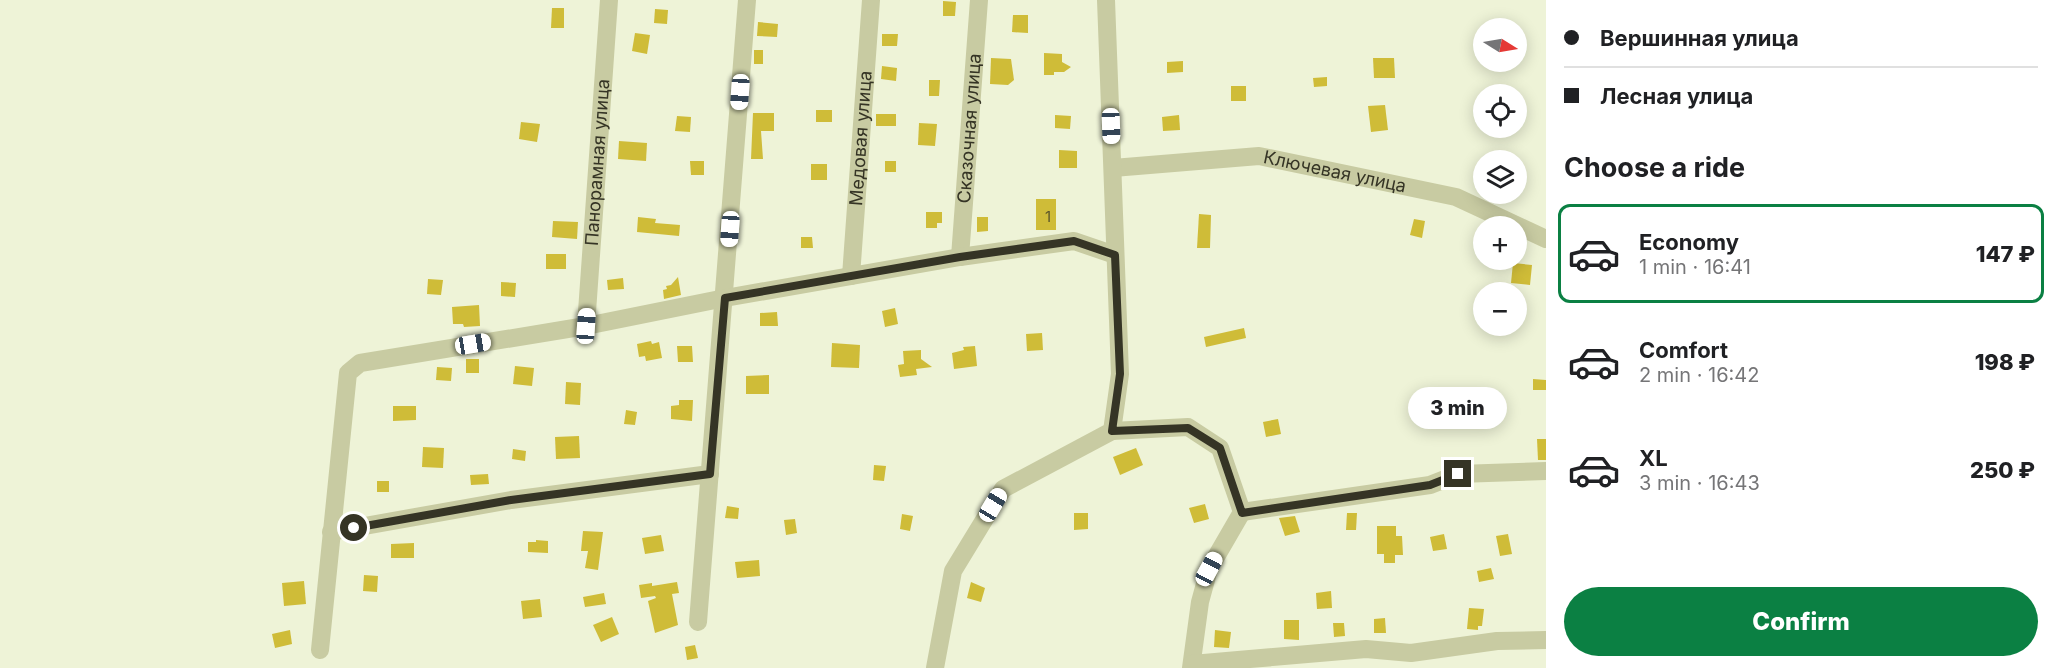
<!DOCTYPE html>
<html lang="en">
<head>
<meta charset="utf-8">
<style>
  body { margin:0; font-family:Inter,sans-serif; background:#f6f6f6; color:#202124; height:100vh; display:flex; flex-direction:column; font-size:22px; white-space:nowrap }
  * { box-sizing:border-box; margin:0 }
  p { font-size:20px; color:#757577 }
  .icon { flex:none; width:33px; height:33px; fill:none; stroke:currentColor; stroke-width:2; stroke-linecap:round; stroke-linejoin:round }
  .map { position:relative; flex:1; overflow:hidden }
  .panel { display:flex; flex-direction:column; background:#fff; width:510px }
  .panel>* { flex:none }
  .banner { display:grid; align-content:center; height:132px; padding:0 18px; background:#fff }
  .needle { width:39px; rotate:101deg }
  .fabs { position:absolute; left:1473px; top:18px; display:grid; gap:12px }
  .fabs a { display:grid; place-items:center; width:54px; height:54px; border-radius:50%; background:#fff; box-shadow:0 3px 15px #0003; font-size:30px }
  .end { position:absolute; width:27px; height:27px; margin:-14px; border:8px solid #353425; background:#fff; box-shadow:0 0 0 3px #fff }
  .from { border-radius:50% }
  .bubble { position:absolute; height:42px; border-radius:21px; background:#fff; box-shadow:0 3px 15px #0003; font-size:20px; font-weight:800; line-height:42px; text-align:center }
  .car { position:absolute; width:18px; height:36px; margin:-18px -9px; border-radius:8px; box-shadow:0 0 4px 2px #0007; background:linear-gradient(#fff 24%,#345 0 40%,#fff 0 76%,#345 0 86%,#fff 0) }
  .banner b { display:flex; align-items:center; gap:21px; height:57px; font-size:22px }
  .banner b+b { border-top:2px solid #e0e0e0 }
  .banner i { width:15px; height:15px; background:#202124 }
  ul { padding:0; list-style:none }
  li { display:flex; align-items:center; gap:18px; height:99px; margin:0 12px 9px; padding:0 6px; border:3px solid transparent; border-radius:12px }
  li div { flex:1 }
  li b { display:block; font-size:22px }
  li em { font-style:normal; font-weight:800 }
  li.active { border-color:#0b8043 }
  li>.icon { width:54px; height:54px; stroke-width:1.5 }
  h2 { padding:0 18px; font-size:27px; line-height:72px }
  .button { display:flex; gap:12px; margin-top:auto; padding:12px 18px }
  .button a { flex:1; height:69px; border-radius:36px; background:#0b8043; color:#fff; font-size:24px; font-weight:800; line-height:69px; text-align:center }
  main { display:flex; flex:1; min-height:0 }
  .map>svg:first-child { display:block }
</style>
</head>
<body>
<main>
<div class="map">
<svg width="1546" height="668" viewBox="0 0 1546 668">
  <rect width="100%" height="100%" fill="#eef3d7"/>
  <g fill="#cfbc38">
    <path d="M943,1L956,2L955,16H943Z"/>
    <path d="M552,8H564V28H551Z"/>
    <path d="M655,9L668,10L667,24L654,23Z"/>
    <path d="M1013,15H1028V33L1012,32Z"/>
    <path d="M758,22L778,24L777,37L757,36Z"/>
    <path d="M635,33L650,35L647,54L632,51Z"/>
    <path d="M882,34H898L897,46H882Z"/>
    <rect x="754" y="50" width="9" height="14"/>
    <path d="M1044,53L1062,54V62L1071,67L1064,72H1054V75H1044Z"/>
    <path d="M991,58L1011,59L1014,80L1008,85L990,84Z"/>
    <path d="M1373,58H1394L1395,78H1374Z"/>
    <path d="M1183,61V72L1167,73V62Z"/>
    <path d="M882,66L897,68L896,81L881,79Z"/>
    <path d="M1327,77V86L1314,87L1313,78Z"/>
    <path d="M929,80H940L939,96H929Z"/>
    <rect x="1231" y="86" width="15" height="15"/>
    <path d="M1385,105L1388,130L1371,132L1368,106Z"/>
    <rect x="816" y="110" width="16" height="12"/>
    <path d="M753,113H774V131H761L763,159H751Z"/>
    <rect x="876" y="114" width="20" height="12"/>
    <path d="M1055,115L1071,116L1070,129L1055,128Z"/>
    <path d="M1179,115L1180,130L1163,131L1162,117Z"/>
    <path d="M677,116L691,117L690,132L675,131Z"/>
    <path d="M521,122L540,124L537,142L519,139Z"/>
    <path d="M919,123L937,124L935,146L918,145Z"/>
    <path d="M619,141L647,143L646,161L618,159Z"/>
    <path d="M1059,150L1077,151V168H1059Z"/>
    <path d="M690,161H704V175H691Z"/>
    <rect x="885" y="161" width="11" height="11"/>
    <rect x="811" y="164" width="16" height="16"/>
    <rect x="1036" y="199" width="20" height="31"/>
    <path d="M926,212H942V223H937V228H926Z"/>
    <path d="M1199,214L1211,215L1210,248H1197Z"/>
    <path d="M638,217L656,219L655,223L680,225L679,236L637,232Z"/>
    <path d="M977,217H988V231L977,232Z"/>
    <path d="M1414,219L1425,221L1422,238L1410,235Z"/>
    <path d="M553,221L578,222L577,239L552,237Z"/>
    <path d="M801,237H812L813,248H801Z"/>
    <rect x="546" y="254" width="20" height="15"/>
    <path d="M1513,263L1532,265L1530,285L1511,283Z"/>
    <path d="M678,277L681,295L664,299L663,290L667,289L666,286L671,285Z"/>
    <path d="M623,278L624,289L608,290L607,280Z"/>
    <path d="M428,279L443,280L441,295L427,294Z"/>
    <path d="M501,282L516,283L515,297L501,296Z"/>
    <path d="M479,305L480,326L464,327L463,324H453L452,307Z"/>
    <path d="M895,308L898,324L885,327L882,311Z"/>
    <path d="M777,312L778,326H760V313Z"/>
    <path d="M1244,328L1246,338L1206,347L1204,337Z"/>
    <path d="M1042,333L1043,350L1027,351L1026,334Z"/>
    <path d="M651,341L652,344L659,342L662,358L646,361L645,356L639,357L637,344Z"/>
    <path d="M832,343L860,345L859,368L831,367Z"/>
    <path d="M677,346H692L693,362H678Z"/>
    <path d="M975,346L977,366L954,369L952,353L964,350L963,347Z"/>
    <path d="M921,350V359L932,367L916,369L917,375L900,377L898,365L904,364L903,351Z"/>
    <rect x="466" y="359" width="13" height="14"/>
    <path d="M515,366L534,368L532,386L513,384Z"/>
    <path d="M437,367L452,368L451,381L436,380Z"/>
    <path d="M769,375V394H746V376Z"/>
    <path d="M1533,379L1546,380V390H1533Z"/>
    <path d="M566,382L581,383L580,405L565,404Z"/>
    <path d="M679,400H693L692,421L671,419V406L679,405Z"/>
    <path d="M393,406H416V420L393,421Z"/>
    <path d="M626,410L637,412L635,425L624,424Z"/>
    <path d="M1278,419L1281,434L1266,437L1263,422Z"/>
    <path d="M579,436L580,458L556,459L555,437Z"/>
    <path d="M1537,439H1546V460H1538Z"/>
    <path d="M423,447L444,448L443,468L422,467Z"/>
    <path d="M1136,448L1143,465L1120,475L1113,457Z"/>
    <path d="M513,449L526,451L525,461L512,459Z"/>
    <path d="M874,465L886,466L884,481L873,480Z"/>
    <path d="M488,474L489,484L471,485L470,475Z"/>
    <rect x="377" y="481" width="12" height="11"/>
    <path d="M1205,504L1209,519L1194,523L1189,508Z"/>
    <path d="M727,506L739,508L738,519L725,518Z"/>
    <path d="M1074,513H1088V529L1074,530Z"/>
    <path d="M1347,513H1357L1356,530H1346Z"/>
    <path d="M902,514L913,516L910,531L900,529Z"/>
    <path d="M1295,516L1300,532L1285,536L1279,518Z"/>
    <path d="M795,519L797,533L786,535L784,520Z"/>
    <path d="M1377,526H1396V536H1402L1403,555H1395V563H1384V554H1377Z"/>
    <path d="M583,531L603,532L598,570L585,568L588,551H581Z"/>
    <path d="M1444,534L1447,549L1433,551L1430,537Z"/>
    <path d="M1508,534L1512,554L1500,556L1496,536Z"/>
    <path d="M661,535L664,551L645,554L642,538Z"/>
    <path d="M536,540L548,541V553L528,552V542H536Z"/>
    <path d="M414,543V558H391V544Z"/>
    <path d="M759,560L760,576L737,578L735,562Z"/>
    <path d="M1491,568L1494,579L1479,582L1477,571Z"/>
    <path d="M364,575L378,576L377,592L363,591Z"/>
    <path d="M304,581L306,604L284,606L282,583Z"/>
    <path d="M677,582L679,593L672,594L678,625L655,633L648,601L656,598L655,596L641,598L639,585L652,583V586Z"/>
    <path d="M971,582L985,588L981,602L967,598Z"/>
    <path d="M1331,591L1332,608L1317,609L1316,593Z"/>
    <path d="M604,593L606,604L585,607L583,597Z"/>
    <path d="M540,599L542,617L523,619L521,601Z"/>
    <path d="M1469,608L1484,609L1482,626H1478V630L1467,629Z"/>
    <path d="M612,617L619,634L601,642L593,625Z"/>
    <path d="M1385,618L1386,633H1374V619Z"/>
    <path d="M1284,620H1299V640L1284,639Z"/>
    <path d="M1333,623H1344L1345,636L1334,637Z"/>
    <path d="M290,630L292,644L275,648L272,634Z"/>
    <path d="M1215,630L1231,632L1229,648L1214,647Z"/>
    <path d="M695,645L698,658L687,660L685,647Z"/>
  </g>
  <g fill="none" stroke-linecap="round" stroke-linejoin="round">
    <g stroke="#c8cba2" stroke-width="18">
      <path id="s1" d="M1113,168L1259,156L1456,197L1546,239"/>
      <path id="s2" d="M960,257L979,0"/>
      <path id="s3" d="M851,276L871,0"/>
      <path id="s4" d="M586,326L609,0"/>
      <path d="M1112,431L1188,427L1220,448L1242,512L1209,569L1200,602L1191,668"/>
      <path d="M1242,512L1430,485L1458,474L1546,471"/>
      <path d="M331,532L511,500L710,474"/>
      <path d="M698,622L747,0"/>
      <path d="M320,650L348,373L360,363L586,326L725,298L960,257L1074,241L1115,255"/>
      <path d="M1192,664L1366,649L1411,653L1497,641L1546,640"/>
      <path d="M935,668L953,571L1003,489L1112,431L1120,374L1106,0"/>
    </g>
  </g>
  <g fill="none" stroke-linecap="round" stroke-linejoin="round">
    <path stroke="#353425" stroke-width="8" d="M354,528L511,500L710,474L725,298L960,257L1074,241L1115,255L1120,374L1112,431L1188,428L1220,448L1242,513L1430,485L1458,474"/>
  </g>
  <g text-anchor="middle" stroke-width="5" stroke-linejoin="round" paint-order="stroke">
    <g font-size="15" fill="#5c562a">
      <text x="1048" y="222">1</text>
    </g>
    <g font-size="18" fill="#353425" stroke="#f6fae3">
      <text dy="6" stroke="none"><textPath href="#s2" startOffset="129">Сказочная улица</textPath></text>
      <text dy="6" stroke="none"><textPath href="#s3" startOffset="138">Медовая улица</textPath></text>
      <text dy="6" stroke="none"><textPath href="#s4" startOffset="164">Панорамная улица</textPath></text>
      <text dy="6" stroke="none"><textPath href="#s1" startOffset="224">Ключевая улица</textPath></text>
    </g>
  </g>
</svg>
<div class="fabs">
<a><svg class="needle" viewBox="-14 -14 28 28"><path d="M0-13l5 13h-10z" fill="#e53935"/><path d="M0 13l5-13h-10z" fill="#757577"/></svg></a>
<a><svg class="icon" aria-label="locate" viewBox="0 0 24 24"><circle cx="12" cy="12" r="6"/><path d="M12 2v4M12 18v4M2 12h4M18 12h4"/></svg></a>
<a><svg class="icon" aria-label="layers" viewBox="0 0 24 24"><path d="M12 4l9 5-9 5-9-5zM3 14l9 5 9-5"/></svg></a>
<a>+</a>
<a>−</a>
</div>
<i class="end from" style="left:354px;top:528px"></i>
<i class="end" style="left:1458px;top:474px"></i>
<div class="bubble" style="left:1408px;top:387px;width:99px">3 min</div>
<i class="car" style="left:740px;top:92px;rotate:184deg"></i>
<i class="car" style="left:1111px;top:126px;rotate:178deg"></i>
<i class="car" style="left:730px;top:229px;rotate:184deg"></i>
<i class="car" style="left:586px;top:326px;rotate:4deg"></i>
<i class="car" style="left:473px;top:344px;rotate:81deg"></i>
<i class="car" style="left:993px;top:505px;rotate:31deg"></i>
<i class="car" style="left:1209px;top:569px;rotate:28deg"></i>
</div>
<section class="panel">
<div class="banner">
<b><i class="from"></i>Вершинная улица</b>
<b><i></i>Лесная улица</b>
</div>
<h2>Choose a ride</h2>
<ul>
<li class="active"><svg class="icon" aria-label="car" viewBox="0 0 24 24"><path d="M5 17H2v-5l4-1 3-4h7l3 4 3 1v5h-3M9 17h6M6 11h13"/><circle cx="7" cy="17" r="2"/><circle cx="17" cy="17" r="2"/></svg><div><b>Economy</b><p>1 min · 16:41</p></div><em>147 ₽</em></li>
<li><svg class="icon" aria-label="car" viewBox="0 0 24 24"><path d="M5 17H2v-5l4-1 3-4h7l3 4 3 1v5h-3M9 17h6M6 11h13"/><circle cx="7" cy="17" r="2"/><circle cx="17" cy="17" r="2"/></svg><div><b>Comfort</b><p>2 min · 16:42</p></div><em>198 ₽</em></li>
<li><svg class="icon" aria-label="car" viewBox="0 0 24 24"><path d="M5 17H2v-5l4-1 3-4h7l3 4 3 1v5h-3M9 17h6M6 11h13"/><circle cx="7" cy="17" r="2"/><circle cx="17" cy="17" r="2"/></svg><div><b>XL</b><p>3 min · 16:43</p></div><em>250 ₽</em></li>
</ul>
<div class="button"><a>Confirm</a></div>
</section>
</main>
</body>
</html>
